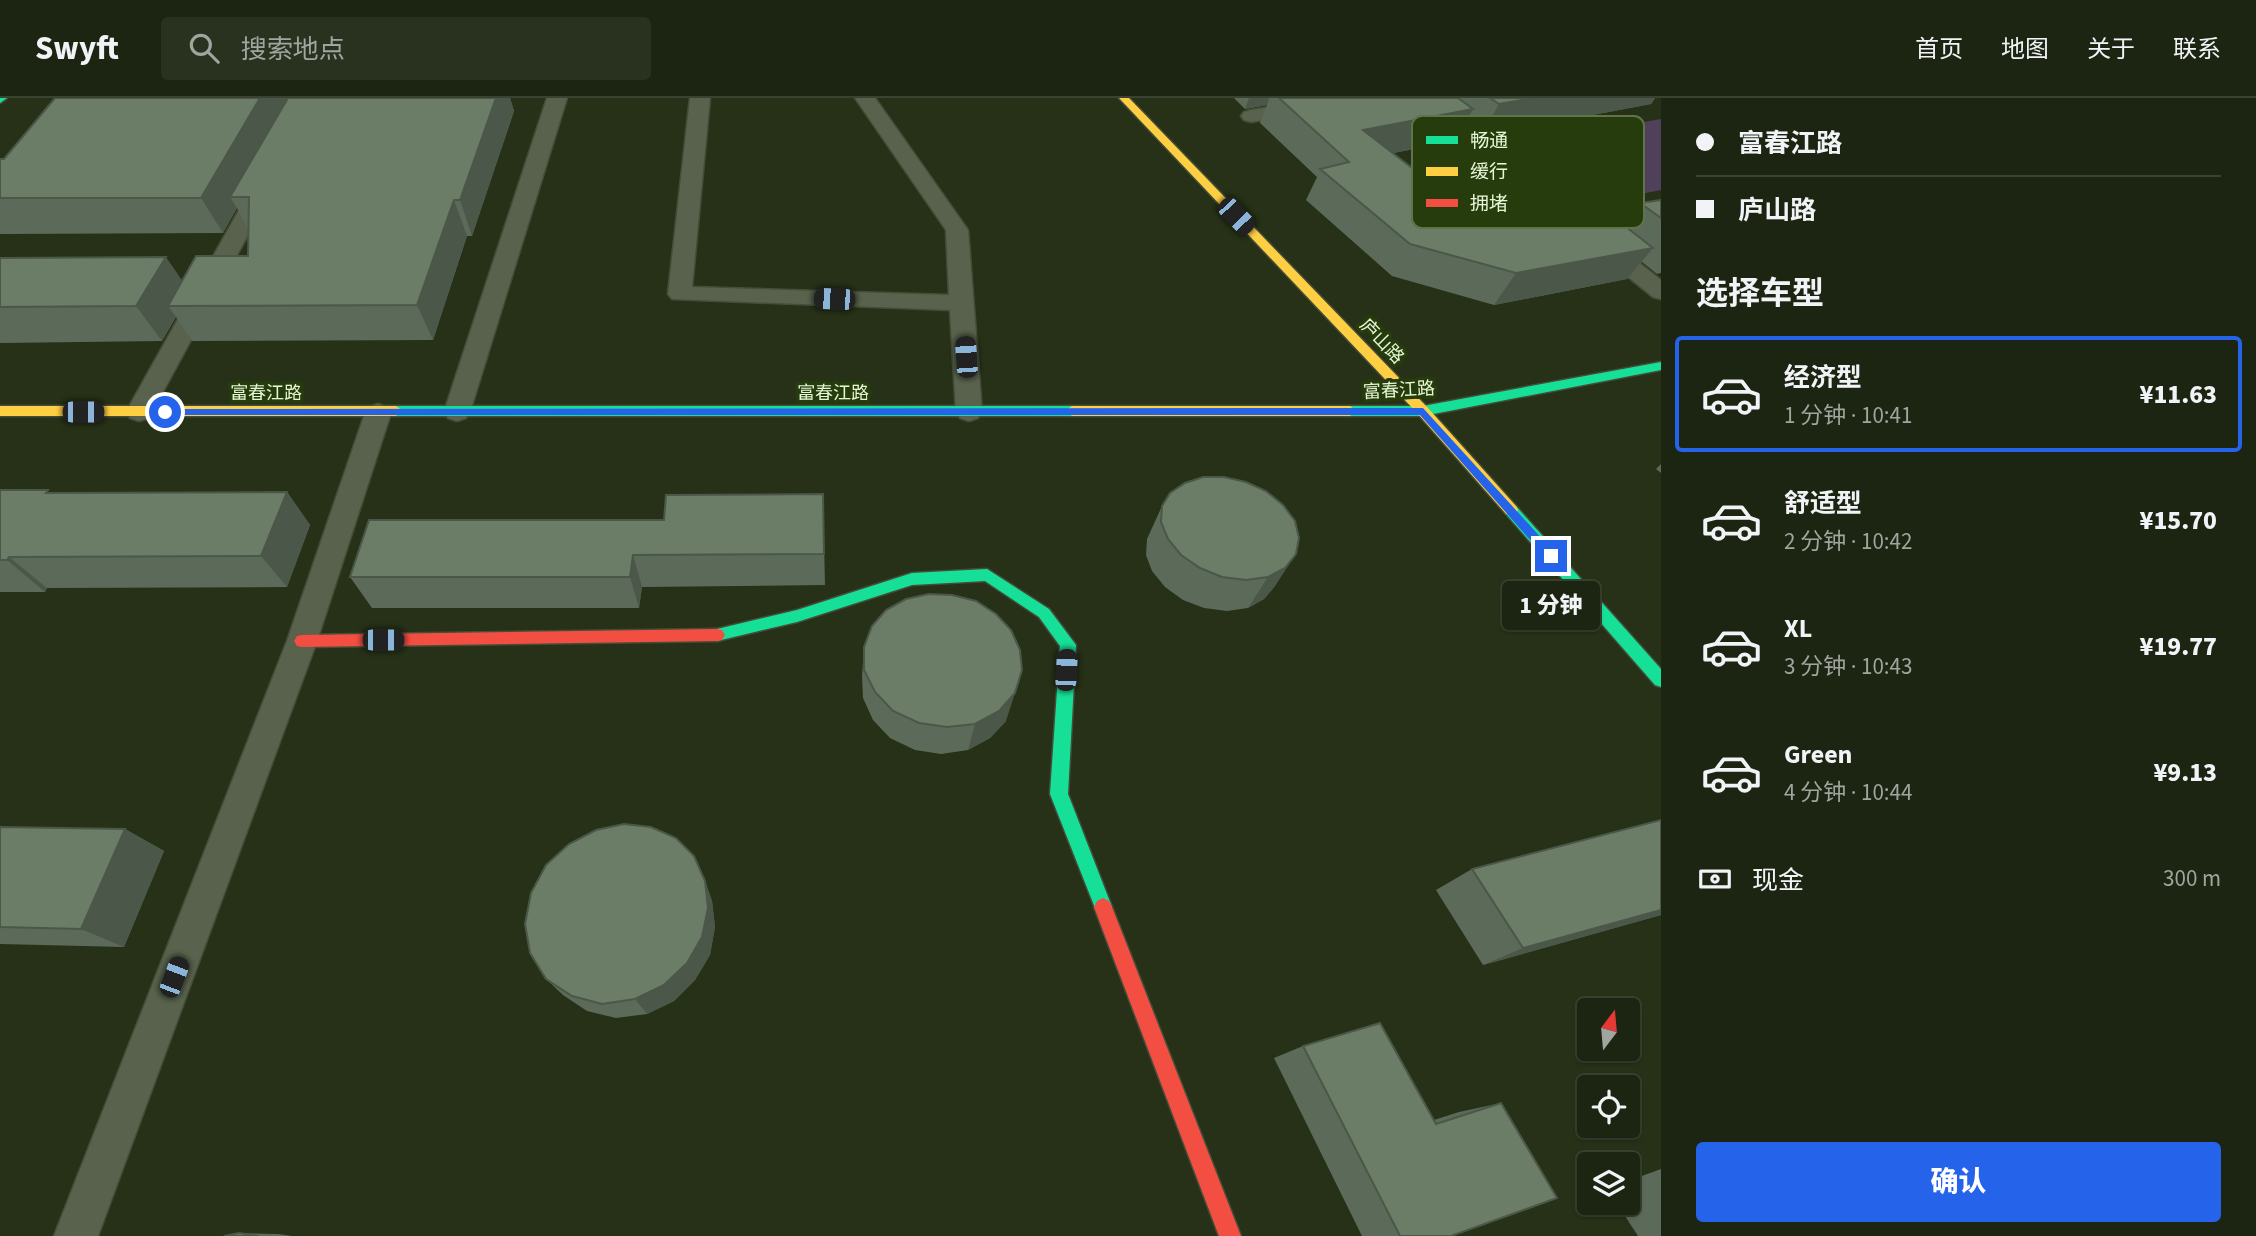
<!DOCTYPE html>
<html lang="zh">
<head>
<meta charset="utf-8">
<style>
  body { margin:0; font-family:"Source Sans 3","Noto Sans SC",sans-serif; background:#29311f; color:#f1f3f6; height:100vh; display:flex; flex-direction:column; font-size:26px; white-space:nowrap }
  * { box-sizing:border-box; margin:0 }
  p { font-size:23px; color:#a0a59f }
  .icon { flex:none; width:38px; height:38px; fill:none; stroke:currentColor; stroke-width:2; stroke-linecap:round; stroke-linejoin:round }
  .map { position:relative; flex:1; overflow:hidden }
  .side { display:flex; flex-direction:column; background:#1c2511; width:595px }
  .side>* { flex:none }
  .guide { display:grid; align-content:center; height:154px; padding:0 35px; background:#1c2511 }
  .needle { width:46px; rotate:16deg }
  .tools { position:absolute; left:1577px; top:900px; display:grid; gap:14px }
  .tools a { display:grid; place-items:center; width:63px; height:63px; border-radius:7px; background:#1c2511; box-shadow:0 2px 5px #0004,0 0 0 2px #3a4231; font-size:35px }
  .end { position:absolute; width:32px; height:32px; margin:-16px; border:9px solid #2563eb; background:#fff; box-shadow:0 0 0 4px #fff }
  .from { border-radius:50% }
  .bubble { position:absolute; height:49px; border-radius:7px; background:#1c2511; box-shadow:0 2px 5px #0004,0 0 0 2px #3a4231; font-size:23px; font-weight:800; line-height:49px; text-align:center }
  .car { position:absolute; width:21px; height:42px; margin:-21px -10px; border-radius:9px; box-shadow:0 0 5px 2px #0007; background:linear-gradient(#222 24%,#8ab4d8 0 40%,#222 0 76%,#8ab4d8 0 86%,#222 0) }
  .guide b { display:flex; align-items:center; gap:24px; height:66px; font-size:26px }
  .guide b+b { border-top:2px solid #3a4231 }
  .guide i { width:18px; height:18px; background:#f1f3f6 }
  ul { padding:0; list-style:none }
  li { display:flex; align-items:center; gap:21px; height:116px; margin:0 14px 10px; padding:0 21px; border:4px solid transparent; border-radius:7px }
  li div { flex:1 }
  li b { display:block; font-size:26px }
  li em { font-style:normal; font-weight:800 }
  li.active { border-color:#2563eb }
  li>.icon { width:63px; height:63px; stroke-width:1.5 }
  h2 { padding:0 35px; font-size:32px; line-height:84px }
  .pay { display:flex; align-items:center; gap:18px; height:77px; padding:0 35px; font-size:26px }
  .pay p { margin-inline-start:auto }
  .button { display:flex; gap:14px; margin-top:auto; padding:14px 35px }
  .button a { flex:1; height:80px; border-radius:7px; background:#2563eb; color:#fff; font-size:28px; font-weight:800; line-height:80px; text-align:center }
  header { display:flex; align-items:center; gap:42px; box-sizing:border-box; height:98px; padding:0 35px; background:#1c2511; border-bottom:2px solid #3a4231 }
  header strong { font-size:33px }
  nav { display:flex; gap:38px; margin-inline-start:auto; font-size:24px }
  .search { width:490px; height:63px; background:#29311f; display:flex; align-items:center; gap:18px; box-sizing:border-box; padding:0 24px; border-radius:7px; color:#a0a59f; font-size:26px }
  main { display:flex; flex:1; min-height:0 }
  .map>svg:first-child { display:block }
</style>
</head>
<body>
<header>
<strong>Swyft</strong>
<div class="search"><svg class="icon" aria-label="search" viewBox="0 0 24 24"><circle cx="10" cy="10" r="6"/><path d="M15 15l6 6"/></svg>搜索地点</div>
<nav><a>首页</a><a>地图</a><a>关于</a><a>联系</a></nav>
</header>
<main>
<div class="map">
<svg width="1661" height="1138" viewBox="0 0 1661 1138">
  <rect width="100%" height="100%" fill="#263117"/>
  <path fill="#50415a" d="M1661,21V92L1570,110L1497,50Z"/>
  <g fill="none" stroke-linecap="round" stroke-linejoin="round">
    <defs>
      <g id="street">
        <path d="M547,0H567L470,314L466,320L457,323L448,320L444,314Z"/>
        <path d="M690,0H710L692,189L949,197L946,132L855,0H875L968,132L982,314L978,320L969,323L960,320L956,314L950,212L672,201L668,196Z"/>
        <path d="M1325,0H1370L1360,6L1251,24L1244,22L1241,18L1244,14L1251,12Z"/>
        <path d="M1406,0H1428L1661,182V201L1653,199Z"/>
        <path d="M264,81L272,82L275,87L152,314L148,320L139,323L130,320L126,314L253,87L256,82Z"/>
        <path d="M378,306L387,309L391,315L317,543L98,1138H54L287,543L365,315L369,309Z"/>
      </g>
      <g id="fast">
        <path d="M0,0H7L0,5Z"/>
        <path d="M1661,264V272L1423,318H1350L1343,313L1350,308H1423Z"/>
        <path d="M396,308H1072L1079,313L1072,318H396L389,313Z"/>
        <path d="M1511,407L1516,408L1661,571V589L1655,587L1506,416L1504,412L1506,408Z"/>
        <path d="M987,471L1049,511L1076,547L1068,696L1112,809L1109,815L1103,818L1097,815L1050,696L1060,548L1039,519L985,483L912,487L797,524L717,543L712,542L709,537L712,532L717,531L797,512L912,475Z"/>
      </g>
      <g id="slow">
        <path d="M1119,0H1129L1428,310L1516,408L1518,412L1516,416H1506L1418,316Z"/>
        <path d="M0,308H396L403,313L396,318H0Z"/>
        <path d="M1072,308H1350L1357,313L1350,318H1072L1065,313Z"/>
      </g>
      <g id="jam">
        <path d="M717,531L722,532L725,537L722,542L717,543L302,549L297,548L294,543L297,538L302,537Z"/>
        <path d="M1103,800L1109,803L1112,809L1241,1138H1219L1094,809L1097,803Z"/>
      </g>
    </defs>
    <use href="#street" stroke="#444d38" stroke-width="3"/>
    <use href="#fast" stroke="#444d38" stroke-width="3"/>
    <use href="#slow" stroke="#444d38" stroke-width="3"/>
    <use href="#jam" stroke="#444d38" stroke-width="3"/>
    <use href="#street" fill="#58624c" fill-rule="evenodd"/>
    <use href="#fast" fill="#16e098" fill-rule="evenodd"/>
    <use href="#slow" fill="#ffcf43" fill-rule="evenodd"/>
    <use href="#jam" fill="#f24e42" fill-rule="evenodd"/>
  </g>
  <g fill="#5c6b59">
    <path d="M55,0H510L514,13L472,138H467L433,242L192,243L176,219L162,243L0,245V160L182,183L248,158V131L237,110L223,135L0,136V61H4Z"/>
    <path d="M1234,0H1655L1651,6L1481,38L1465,25L1455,43L1393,55L1442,93L1539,118L1589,117L1623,127L1640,105L1661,102V175L1657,176L1642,164L1627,181L1494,207L1392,178L1306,102L1317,79L1260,25L1267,7L1245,11Z"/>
    <path d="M1661,366V375L1656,371Z"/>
    <path d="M1203,379L1275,488L1264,501L1248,510L1227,513L1204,510L1183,502L1165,489L1152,473L1146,457L1147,441L1162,408Z"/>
    <path d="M0,392L52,395L287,394L310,427L287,489L47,490L45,494H0Z"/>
    <path d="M823,396L825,487L642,489L639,510H372L350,479L664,422Z"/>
    <path d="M864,549L1006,623L990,640L968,652L941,656L915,652L890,640L873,622L863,600L862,578Z"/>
    <path d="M0,729L125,731L164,753L124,849L0,846Z"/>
    <path d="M1472,771L1661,817L1483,867L1436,792Z"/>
    <path d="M705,783L712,803L715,829L710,857L695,882L674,903L647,916L616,920L587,913L563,897L546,881Z"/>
    <path d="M1303,948L1434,1022L1459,1014L1501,1005L1451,1138H1362L1274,960Z"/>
    <path d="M1661,1071V1138H1638L1616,1104H1628V1083Z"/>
    <path d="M239,1135L278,1136L292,1138H224Z"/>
  </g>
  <g fill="#4b5748">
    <path d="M260,0H298L230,99L237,110L223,135L201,100Z"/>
    <path d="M496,0H510L514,13L472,138L460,102Z"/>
    <path d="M1249,0H1269L1267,7L1245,11Z"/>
    <path d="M1534,0H1655L1651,6L1481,38L1499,6Z"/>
    <path d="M1473,11L1455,43L1348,64L1363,32Z"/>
    <path d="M454,102L467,138L433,242L417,207Z"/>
    <path d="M1653,150L1627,181L1494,207L1516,175Z"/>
    <path d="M166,159L190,194L168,208L176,219L162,243L136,208Z"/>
    <path d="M287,394L310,427L287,489L261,458Z"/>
    <path d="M1296,456L1275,488L1264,501L1248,510L1268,479Z"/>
    <path d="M633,457L642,489L639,510L630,479Z"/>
    <path d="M9,459L47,490L45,494L7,462Z"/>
    <path d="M1015,595L1006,623L990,640L968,652L975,626Z"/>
    <path d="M125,731L164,753L124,849L81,831Z"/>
    <path d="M705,783L712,803L715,829L710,857L695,882L674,903L647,916L635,901Z"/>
    <path d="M1661,812V817L1483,867L1523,850Z"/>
  </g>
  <g fill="#6b7c67" stroke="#4b5748" stroke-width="2">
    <path d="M55,0H260L201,100H0V61H4Z"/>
    <path d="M288,0H496L460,102H454L417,207L168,208L196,158H248L249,99H230Z"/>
    <path d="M1279,0H1458L1473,11L1363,32L1442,93L1539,118L1581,110L1589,117L1607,114L1653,150L1516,175L1410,146L1320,71L1349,64Z"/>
    <path d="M1490,0H1534L1499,6Z"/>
    <path d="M1661,102V120L1640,105Z"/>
    <path d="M166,159L136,208L0,209V160Z"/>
    <path d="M1203,379H1224L1246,384L1266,393L1283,407L1295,423L1299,440L1296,456L1285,470L1268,479L1246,482L1222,479L1200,470L1181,457L1168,441L1161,424L1162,408L1170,395L1185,385Z"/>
    <path d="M0,392H48L46,395L287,394L261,458L9,459L7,462H0Z"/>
    <path d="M823,396L824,456L633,457L630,479H350L369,422H664L666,397Z"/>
    <path d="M929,496L952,497L976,503L996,516L1011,532L1020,552L1022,572L1015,595L999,613L975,626L947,629L919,625L893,613L875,594L864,572V549L872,528L886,512L906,501Z"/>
    <path d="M1661,722V812L1523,850L1472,771Z"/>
    <path d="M624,726L651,729L676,740L694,758L705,783L708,810L702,839L687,865L664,887L635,901L602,906L572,898L546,881L530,855L525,826L531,795L546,767L569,746L596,732Z"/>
    <path d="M0,729L125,731L81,831L0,829Z"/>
    <path d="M1380,925L1436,1026L1501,1005L1557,1100L1451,1138H1400L1303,948Z"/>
    <path d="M239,1135L258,1138H224Z"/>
  </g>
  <path fill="#2563eb" d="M1423,310L1555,455V461H1547L1420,317H165L161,314L165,311Z"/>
  <g text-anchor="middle" stroke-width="7" stroke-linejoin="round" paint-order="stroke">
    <g font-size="18" fill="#e6f7d6" stroke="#273c0c">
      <text transform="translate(1382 243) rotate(46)" y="6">庐山路</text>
      <text transform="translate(1399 292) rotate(-3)" y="6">富春江路</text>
      <text x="266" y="301">富春江路</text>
      <text x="833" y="301">富春江路</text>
    </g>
  </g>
  <rect x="1412" y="18" width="232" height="112" rx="10" fill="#273c0c" stroke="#607449" stroke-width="2"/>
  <rect x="1426" y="38" width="32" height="8" fill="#16e098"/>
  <rect x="1426" y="69" width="32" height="9" fill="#ffcf43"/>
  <rect x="1426" y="101" width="32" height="8" fill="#f24e42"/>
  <g font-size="19" fill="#e6f7d6">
    <text x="1470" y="49">畅通</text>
    <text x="1470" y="80">缓行</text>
    <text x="1470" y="112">拥堵</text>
  </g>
</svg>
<div class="tools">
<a><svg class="needle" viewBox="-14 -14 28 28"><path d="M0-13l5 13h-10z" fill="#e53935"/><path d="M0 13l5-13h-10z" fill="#a0a59f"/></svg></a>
<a><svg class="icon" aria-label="locate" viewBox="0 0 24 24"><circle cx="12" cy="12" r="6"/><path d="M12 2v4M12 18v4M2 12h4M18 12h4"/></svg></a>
<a><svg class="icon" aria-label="layers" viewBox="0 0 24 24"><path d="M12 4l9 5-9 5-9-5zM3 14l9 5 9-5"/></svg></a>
</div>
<i class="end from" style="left:165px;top:314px"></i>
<i class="end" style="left:1551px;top:458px"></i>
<div class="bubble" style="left:1502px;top:483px;width:98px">1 分钟</div>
<i class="car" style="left:1236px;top:118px;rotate:136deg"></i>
<i class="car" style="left:834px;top:201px;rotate:272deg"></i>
<i class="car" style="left:966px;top:259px;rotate:356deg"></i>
<i class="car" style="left:83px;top:314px;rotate:90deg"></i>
<i class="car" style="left:383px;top:542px;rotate:90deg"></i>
<i class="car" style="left:1066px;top:572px;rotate:3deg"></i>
<i class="car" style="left:174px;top:879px;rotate:21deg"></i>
</div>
<section class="side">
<div class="guide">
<b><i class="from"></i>富春江路</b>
<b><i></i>庐山路</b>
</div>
<h2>选择车型</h2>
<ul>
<li class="active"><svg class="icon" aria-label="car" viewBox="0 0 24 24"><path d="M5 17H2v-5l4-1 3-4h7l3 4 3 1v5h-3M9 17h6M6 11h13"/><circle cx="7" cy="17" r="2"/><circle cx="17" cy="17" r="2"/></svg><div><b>经济型</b><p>1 分钟 · 10:41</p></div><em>¥11.63</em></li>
<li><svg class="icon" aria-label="car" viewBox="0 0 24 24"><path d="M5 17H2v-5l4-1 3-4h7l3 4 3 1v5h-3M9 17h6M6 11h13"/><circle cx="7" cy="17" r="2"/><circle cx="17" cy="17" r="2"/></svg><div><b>舒适型</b><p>2 分钟 · 10:42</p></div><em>¥15.70</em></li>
<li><svg class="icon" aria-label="car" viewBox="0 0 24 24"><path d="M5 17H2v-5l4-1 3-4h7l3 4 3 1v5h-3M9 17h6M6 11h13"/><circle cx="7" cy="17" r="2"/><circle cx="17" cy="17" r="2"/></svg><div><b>XL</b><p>3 分钟 · 10:43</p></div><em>¥19.77</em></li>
<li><svg class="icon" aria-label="car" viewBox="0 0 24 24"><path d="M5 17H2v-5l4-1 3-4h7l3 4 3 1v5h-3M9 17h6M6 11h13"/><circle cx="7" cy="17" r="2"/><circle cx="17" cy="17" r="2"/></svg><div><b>Green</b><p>4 分钟 · 10:44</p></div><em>¥9.13</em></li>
</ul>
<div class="pay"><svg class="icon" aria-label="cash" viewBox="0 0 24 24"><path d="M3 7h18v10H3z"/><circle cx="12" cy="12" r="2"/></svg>现金<p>300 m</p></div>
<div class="button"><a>确认</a></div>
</section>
</main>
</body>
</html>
